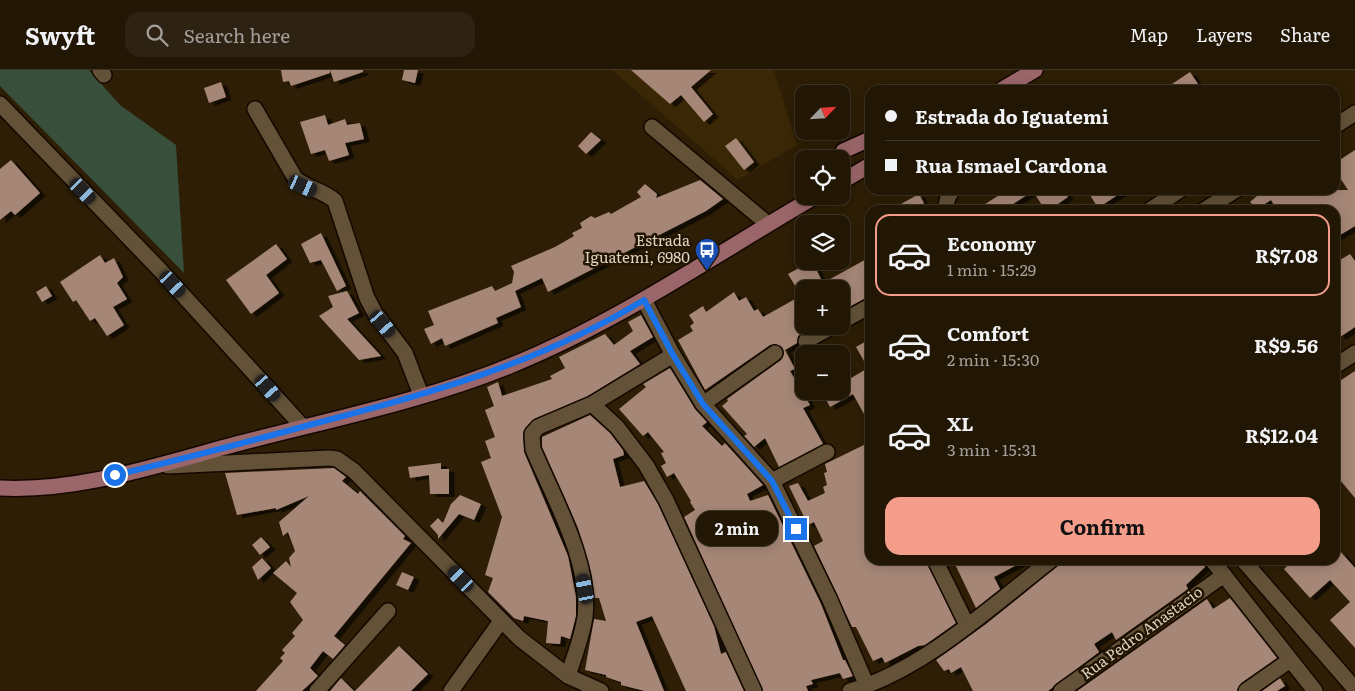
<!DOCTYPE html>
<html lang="en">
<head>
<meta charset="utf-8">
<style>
  body { margin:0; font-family:Literata,serif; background:#2e2313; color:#f1f3f6; height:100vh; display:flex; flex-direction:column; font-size:19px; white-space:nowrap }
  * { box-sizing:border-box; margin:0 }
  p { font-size:16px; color:#a29f9a }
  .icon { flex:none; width:28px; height:28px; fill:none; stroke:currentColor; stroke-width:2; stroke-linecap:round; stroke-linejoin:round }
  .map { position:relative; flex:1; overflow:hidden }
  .side { position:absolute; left:865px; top:135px; width:475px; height:360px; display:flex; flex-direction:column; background:#221604; border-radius:15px; box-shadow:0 2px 12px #0003,0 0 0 1px #3f3526 }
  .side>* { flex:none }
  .top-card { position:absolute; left:865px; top:15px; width:475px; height:110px; border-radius:15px; box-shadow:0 2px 12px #0003,0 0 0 1px #3f3526; display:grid; align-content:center; height:110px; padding:0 20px; background:#221604 }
  .needle { width:32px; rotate:65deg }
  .fabs { position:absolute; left:795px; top:15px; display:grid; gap:10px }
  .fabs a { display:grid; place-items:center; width:55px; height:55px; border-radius:10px; background:#221604; box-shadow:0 2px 12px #0003,0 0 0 1px #3f3526; font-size:25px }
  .end { position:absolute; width:22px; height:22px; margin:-11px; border:6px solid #1a73e8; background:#fff; box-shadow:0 0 0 2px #fff }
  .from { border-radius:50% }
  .bubble { position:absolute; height:35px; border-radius:15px; background:#221604; box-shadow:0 2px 12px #0003,0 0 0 1px #3f3526; font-size:16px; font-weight:700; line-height:35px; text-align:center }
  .car { position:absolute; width:15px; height:30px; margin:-15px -8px; border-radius:6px; box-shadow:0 0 4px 1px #0007; background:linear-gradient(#222 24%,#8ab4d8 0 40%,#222 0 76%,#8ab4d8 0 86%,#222 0) }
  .top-card b { display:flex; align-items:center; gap:18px; height:48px; font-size:19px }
  .top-card b+b { border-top:1px solid #3f3526 }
  .top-card i { width:12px; height:12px; background:#f1f3f6 }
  ul { padding:9px 0 0; list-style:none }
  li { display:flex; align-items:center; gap:15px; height:82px; margin:0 10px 8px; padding:0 10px; border:2px solid transparent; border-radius:15px }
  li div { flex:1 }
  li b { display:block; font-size:19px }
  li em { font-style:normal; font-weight:700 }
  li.current { border-color:#f49d8b }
  li>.icon { width:45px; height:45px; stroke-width:1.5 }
  .button { display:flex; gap:10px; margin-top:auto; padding:10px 20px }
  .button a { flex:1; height:58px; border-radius:15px; background:#f49d8b; color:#111; font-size:20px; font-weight:700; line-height:58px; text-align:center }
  header { display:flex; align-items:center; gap:30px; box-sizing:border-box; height:70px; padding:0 25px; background:#221604; border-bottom:1px solid #3f3526 }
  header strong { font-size:24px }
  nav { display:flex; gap:28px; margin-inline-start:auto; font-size:18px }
  .search { width:350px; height:45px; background:#2e2313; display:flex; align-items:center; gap:12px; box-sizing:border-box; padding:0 18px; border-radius:15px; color:#a29f9a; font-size:19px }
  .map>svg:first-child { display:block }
</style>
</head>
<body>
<header>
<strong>Swyft</strong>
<div class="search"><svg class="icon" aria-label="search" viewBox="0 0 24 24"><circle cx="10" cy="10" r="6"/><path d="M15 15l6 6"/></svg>Search here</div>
<nav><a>Map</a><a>Layers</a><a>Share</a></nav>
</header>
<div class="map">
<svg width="1355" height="621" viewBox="0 0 1355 621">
  <defs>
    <filter id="shadow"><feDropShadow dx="5.5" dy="3" stdDeviation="0" flood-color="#0009"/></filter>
  </defs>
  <rect width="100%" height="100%" fill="#2d1e05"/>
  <path fill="#392705" d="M612,0H774L797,75L738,110Z"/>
  <path fill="#374f3b" d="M0,0H89L120,35L176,75L184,203L0,16Z"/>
  <g fill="#a68777" filter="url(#shadow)">
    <path d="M281,0H330V3L291,16L289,11L283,12Z"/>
    <path d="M330,0H363V2L334,12Z"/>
    <path d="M404,0H418L415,13L402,10Z"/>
    <path d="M631,0H711L691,17L713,44L704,52L681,25L670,34Z"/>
    <path d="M1190,2L1202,20H1163Z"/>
    <path d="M221,12L226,27L209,33L204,18Z"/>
    <path d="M325,45L328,55L345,49L347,55L360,53L364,69L345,73L349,85L329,91L325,80L311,84L300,52Z"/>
    <path d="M591,62L601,70L586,84L578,76Z"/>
    <path d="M736,68L754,92L744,100L725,76Z"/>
    <path d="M1355,80V156L1335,168V140H1277L1271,130L1257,139L1250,132L1264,120H1348L1335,100V93Z"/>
    <path d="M11,90L40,123L15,145L11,141L0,150V99Z"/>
    <path d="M700,110L723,129L706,141L548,222L542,208L515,221L521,237L496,248L498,253L445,276L442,268L431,274L424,259L434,255L428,241L492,216L495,221L512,213L514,202L511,196L555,177L574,166L572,163L582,158L580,153L591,146L595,148L609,142L611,144L641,127L637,122L645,114L657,124L656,128Z"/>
    <path d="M1007,120H1064L1068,127L1049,140H1045L1033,121L1004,140H976Z"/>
    <path d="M1098,120H1125L1098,138L1090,125Z"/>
    <path d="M919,124L924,133L912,140H890Z"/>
    <path d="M321,163L346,216L337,221L321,190L310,193L301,174Z"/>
    <path d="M276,174L287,189L266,205L279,223L251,244L226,210Z"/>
    <path d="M1350,184L1355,191V257L1340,267L1335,260V193Z"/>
    <path d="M100,185L105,193L114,188L123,207L117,213L127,229L113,237L124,255L107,266L95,248L90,251L76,230L73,232L60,212Z"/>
    <path d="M870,187V227L841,241V219H797L788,204L812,191L823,213Z"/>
    <path d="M46,216L52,226L42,232L36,222Z"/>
    <path d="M347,221L359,243L347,249L381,286L359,290L319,246L333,237L328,226Z"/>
    <path d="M734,222L739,231L746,227L754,241L758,239L763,247L804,224V256H813L801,263L797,273L785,280L795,299L790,301L810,335L803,338L823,374L779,397L765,368L754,377L744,366L747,364L722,336L728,331L727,329L781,290L784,283L782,277L775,274L770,275L705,320L678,270L693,261L690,256L694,253L689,245L703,236L706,242Z"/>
    <path d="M641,245L653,267L630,281L640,294L588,326L534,349L525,358L523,364L524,382L568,486L576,527V546L570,569L561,566L560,574L546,573L548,551L524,546L523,551L514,548L488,522L493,508L485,505L502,447L481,392L491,388L485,371L495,367L485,340L494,336L487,317L498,312L502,326L552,309L550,306L565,298L559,287L605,264L614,275L633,261L628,252Z"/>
    <path d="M870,269V355L853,324L830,337L823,324L829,321H841V314L868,298L856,277Z"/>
    <path d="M670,298L695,339L707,352L702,356L722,376L725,373L763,415L747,424L750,431L768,425L821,534L843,590H845L853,606L843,609L840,603L811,610L813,614L806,616L808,621H763L684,447L695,440L690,432L691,431L674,403L667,407L661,396L666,393L661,383L664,382L648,362L643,366L619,339L646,317L643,314Z"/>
    <path d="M1355,301V428L1335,404V314Z"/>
    <path d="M590,345L610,363L623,380L624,385L613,389L620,417L644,411L658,434L714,556L721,584L726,582L744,621H686L652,546L636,552L664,621H645L621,615V612L606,607V605L585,600L594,549L606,551L599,528H595L591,502L578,458L542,377V367Z"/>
    <path d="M870,372V490H926L956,553L925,575L918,576L885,593L882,587L873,591L856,557H852L814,476L823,471L814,452L808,455L789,416L798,413L808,431L825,423L823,417L827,415L824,403L827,402L825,394Z"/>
    <path d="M441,393V399H449V424H430L429,405L410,408L408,397Z"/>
    <path d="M334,398L346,407L342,411L358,424L360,421L405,466L403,469L411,473L334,566L345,575L333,589L323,581L310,598L318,606L315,609L302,621H256L283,591L280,588L285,583L282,580L295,566L292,563L303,550L290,532L297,523L273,503L286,491L291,497L289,488L295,481L288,462L283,466L279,452L309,426L276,440V438L237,445L225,403Z"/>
    <path d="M460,425L481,434L474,450L459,444L438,469V465L430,456L438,448L443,453L451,434Z"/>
    <path d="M261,467L270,477L260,485L252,475Z"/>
    <path d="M1340,481L1355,498V578L1330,550L1350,532L1330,510L1310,528L1284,499L1294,490H1313L1319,496L1335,490V486Z"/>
    <path d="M262,488L271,498L258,510L252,497Z"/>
    <path d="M953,490H973L974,493L980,490H1026L994,507L1000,519L976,538Z"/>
    <path d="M1125,490H1203L1205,497L1186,515L1188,519L1116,570L1112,562L1094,574L1099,582L1048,621H973L961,597L951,603L949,599L944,601L936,590L986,554L1058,496L1128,494Z"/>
    <path d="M402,502L414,507L408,520L396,515Z"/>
    <path d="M1230,528L1277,588L1241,613L1237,621H1077L1207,529L1213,539Z"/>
    <path d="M399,576L428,604L411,621H355Z"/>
    <path d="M341,608L354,621H330Z"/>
    <path d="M1280,608L1285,616L1277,621H1262Z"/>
  </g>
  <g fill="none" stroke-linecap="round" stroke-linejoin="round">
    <defs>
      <g id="street">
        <path d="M100,0L104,5"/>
        <path d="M0,34L161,201L303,357"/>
        <path d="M255,39L295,108C307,119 323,120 335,131L367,228L375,243L405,283L421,325"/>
        <path d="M1335,56L1355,43"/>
        <path d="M652,57L768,154"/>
        <path d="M945,140L948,127L953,120"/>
        <path d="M1150,140L1180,120"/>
        <path d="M1204,140L1236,120"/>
        <path d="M644,230L673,285L703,334L772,411L830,530L867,616"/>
        <path d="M841,252L870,236"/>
        <path d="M806,271L833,256"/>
        <path d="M1335,296L1355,283"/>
        <path d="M592,334L617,357L646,395L666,430L754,621"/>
        <path d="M703,334L775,283"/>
        <path d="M168,396L329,388L337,389L354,401L519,568L568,606L601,621"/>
        <path d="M772,411L827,382"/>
        <path d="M935,490L967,555"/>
        <path d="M1212,490L1315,621"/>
        <path d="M1243,490L1355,619"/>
        <path d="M568,606C574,587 582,567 585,547C591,492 554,429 533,379L532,364L538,357L592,334L673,285"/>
        <path d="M317,621L388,541"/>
        <path d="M451,621L501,551"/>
        <path d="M850,621C923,600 992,536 1051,490"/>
        <path d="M1061,621L1224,505"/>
        <path d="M1246,621L1290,590"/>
      </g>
      <g id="primary">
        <path d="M1001,20L1035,0"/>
        <path d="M841,89L843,81L870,69"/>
        <path d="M841,112L870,95"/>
        <path d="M0,418C77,422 155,396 229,376C323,351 422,332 512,295C620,251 716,184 816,126"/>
      </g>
    </defs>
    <use href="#street" stroke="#140800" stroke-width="18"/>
    <use href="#primary" stroke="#140800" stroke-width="18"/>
    <use href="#street" stroke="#635238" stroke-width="15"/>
    <use href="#primary" stroke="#9b6669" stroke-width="15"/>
  </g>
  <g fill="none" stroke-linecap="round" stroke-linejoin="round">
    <path stroke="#1a73e8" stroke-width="6" d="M115,405C181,390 247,372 313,354C430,323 538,294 644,230L673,285L703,334L772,411L796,459"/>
  </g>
  <defs>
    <symbol id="bus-pin" viewBox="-11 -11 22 30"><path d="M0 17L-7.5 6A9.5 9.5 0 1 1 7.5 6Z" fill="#1a4fb4" stroke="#231500"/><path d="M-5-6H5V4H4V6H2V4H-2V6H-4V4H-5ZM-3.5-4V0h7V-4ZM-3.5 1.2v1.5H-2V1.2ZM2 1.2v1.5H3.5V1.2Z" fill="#fff"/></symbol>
  </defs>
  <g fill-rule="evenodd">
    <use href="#bus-pin" x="693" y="166" width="28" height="38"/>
  </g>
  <g text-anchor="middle" stroke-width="5" stroke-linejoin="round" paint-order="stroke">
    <g font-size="15" fill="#ded4c6" stroke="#231500" text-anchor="end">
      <text x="690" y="176">Estrada<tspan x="690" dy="17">Iguatemi, 6980</tspan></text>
    </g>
    <g font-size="15" fill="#ded4c6" stroke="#231500">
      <text transform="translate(1142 563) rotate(-36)" y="5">Rua Pedro Anastacio</text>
    </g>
  </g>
</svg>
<div class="fabs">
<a><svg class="needle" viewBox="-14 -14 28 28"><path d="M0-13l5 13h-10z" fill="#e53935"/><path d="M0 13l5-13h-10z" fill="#a29f9a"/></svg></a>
<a><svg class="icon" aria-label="locate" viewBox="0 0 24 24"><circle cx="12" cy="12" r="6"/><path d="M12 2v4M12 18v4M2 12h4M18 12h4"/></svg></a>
<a><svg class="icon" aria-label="layers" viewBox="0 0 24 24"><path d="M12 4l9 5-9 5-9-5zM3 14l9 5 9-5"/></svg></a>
<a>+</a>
<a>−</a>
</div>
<i class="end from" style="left:115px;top:405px"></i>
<i class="end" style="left:796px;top:459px"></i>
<div class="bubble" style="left:696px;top:441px;width:82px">2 min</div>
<i class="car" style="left:303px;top:116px;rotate:114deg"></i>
<i class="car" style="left:83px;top:121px;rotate:136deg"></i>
<i class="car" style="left:173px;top:214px;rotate:137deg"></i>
<i class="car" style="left:383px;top:254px;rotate:139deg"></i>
<i class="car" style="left:268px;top:318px;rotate:139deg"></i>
<i class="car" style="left:461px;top:509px;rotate:316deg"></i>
<i class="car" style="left:585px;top:519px;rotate:349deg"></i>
<div class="top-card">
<b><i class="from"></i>Estrada do Iguatemi</b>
<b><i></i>Rua Ismael Cardona</b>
</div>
<section class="side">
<ul>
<li class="current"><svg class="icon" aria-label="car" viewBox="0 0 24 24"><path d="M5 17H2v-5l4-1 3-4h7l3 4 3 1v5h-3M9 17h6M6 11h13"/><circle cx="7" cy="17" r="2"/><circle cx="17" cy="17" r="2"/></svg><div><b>Economy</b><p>1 min · 15:29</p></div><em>R$7.08</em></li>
<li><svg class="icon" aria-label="car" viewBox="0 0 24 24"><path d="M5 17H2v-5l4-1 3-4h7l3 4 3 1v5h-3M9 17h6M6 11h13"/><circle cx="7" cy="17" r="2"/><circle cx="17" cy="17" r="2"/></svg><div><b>Comfort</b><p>2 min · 15:30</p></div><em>R$9.56</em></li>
<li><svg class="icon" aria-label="car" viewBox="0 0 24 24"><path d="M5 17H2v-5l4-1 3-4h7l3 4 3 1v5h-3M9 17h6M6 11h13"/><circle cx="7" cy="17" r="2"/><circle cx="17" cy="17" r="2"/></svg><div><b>XL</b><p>3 min · 15:31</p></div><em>R$12.04</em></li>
</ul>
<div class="button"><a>Confirm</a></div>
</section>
</div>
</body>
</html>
